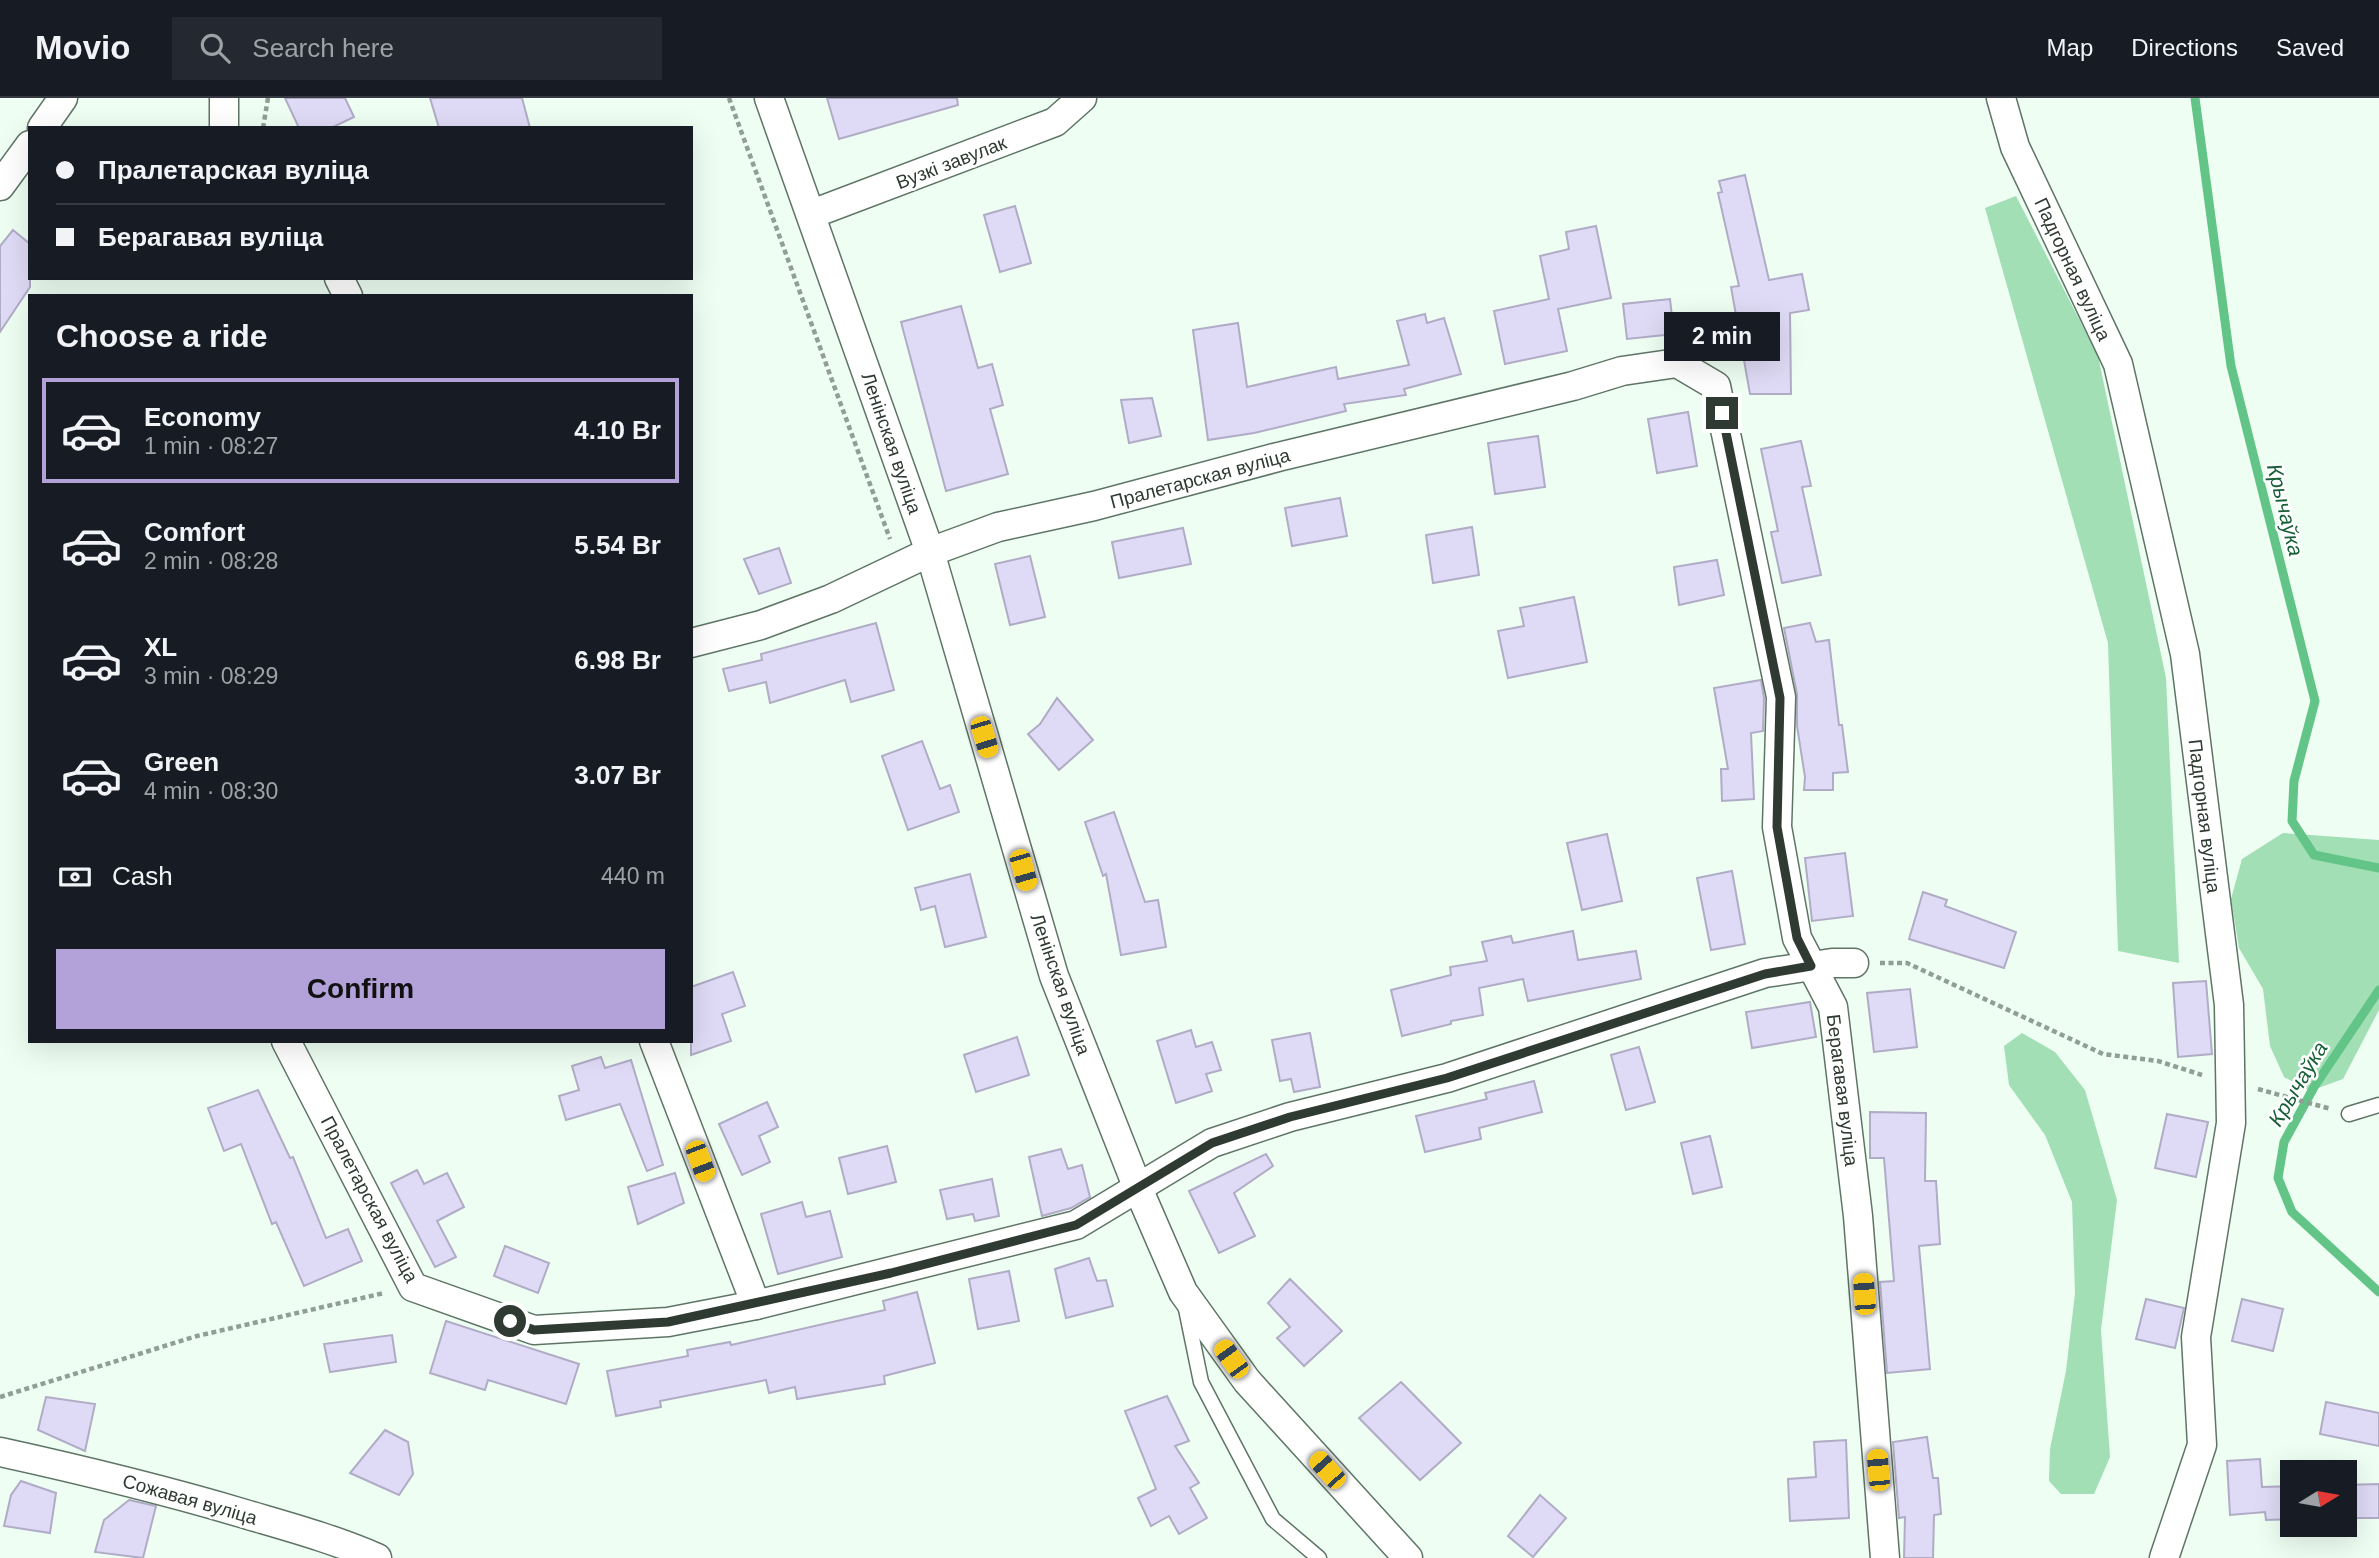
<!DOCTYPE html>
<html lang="en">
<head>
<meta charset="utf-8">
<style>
  body { margin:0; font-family:Arial,sans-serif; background:#242831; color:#f1f3f6; height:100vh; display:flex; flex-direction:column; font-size:26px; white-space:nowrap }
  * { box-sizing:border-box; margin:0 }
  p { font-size:23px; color:#9ea1a6 }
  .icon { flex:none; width:38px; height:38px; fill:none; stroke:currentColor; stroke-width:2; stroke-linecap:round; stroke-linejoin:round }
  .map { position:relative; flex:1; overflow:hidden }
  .sheet { position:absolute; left:28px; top:196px; width:665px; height:749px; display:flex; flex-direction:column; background:#171b24; border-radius:0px; box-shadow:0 7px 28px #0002 }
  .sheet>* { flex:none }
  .top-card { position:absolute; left:28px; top:28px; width:665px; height:154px; border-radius:0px; box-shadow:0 7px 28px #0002; display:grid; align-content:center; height:154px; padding:0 28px; background:#171b24 }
  .needle { width:46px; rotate:79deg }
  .buttons { position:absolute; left:2280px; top:1362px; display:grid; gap:14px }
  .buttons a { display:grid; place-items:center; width:77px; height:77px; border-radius:0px; background:#171b24; box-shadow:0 7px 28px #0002; font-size:35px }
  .end { position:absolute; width:32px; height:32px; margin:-16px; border:9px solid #2f3a32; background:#fff; box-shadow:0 0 0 4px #fff }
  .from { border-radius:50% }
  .bubble { position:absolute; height:49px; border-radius:0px; background:#171b24; box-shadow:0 7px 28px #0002; font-size:23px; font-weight:700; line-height:49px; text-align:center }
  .car { position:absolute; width:21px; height:42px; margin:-21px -10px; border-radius:9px; box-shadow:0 0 5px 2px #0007; background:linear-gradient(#f5c518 24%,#345 0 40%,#f5c518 0 76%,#345 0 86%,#f5c518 0) }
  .top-card b { display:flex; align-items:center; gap:24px; height:66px; font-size:26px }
  .top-card b+b { border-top:2px solid #363941 }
  .top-card i { width:18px; height:18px; background:#f1f3f6 }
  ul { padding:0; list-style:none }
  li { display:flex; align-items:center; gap:21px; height:105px; margin:0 14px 10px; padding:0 14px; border:4px solid transparent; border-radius:0px }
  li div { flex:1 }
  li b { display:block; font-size:26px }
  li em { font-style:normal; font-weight:700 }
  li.on { border-color:#b3a2d9 }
  li>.icon { width:63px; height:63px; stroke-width:1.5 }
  h2 { padding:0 28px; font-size:32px; line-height:84px }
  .pay { display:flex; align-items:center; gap:18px; height:77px; padding:0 28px; font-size:26px }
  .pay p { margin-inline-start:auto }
  .button { display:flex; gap:14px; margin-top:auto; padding:14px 28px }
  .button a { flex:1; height:80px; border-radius:0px; background:#b3a2d9; color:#111; font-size:28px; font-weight:700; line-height:80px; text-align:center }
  header { display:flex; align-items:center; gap:42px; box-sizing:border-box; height:98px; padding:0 35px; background:#171b24; border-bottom:2px solid #363941 }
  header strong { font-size:33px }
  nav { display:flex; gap:38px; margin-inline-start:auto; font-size:24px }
  .search { width:490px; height:63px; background:#242831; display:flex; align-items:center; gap:18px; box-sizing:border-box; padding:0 24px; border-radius:0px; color:#9ea1a6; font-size:26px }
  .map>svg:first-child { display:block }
</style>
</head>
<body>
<header>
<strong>Movio</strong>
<div class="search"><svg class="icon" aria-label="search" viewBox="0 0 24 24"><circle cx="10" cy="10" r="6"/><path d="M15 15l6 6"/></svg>Search here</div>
<nav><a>Map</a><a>Directions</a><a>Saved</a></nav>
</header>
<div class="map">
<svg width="2379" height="1460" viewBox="0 0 2379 1460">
  <rect width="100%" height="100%" fill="#eefef2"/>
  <g fill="#a2dfb5">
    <path d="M2016,98L2098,258L2166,580L2179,865L2118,853L2108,545L1985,110Z"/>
    <path d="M2283,735L2379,742V912L2343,981L2310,993L2284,979L2270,948L2263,891L2239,850L2231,801L2242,761Z"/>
    <path d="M2022,935L2055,954L2085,992L2117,1102L2101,1232L2110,1359L2094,1396H2061L2049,1383L2050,1351L2066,1273L2075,1195L2072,1104L2045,1037L2009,987L2004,948Z"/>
  </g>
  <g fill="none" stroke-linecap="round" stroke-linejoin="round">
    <g stroke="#63c488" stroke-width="9">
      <path d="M2195,0L2231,268L2315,603L2294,683L2292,723L2314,757L2379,770"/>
      <path d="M2379,892L2314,989L2284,1044L2278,1080L2292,1114L2379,1194"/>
    </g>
  </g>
  <g fill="#dfdaf5" stroke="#b1acc6" stroke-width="2">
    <path d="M285,0H345L354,19L331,30H299Z"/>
    <path d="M430,0H522L530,30H439Z"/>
    <path d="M827,0H957L958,7L839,41Z"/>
    <path d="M1745,77L1769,182L1802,176L1809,212L1790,215L1791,296H1750L1731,189L1739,188L1718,95L1722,94L1719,83Z"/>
    <path d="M1015,108L1031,165L1000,174L984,117Z"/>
    <path d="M1596,128L1611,200L1558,211L1567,253L1505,266L1494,213L1549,201L1540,158L1569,151L1566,134Z"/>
    <path d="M13,132L30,146V189L0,234V148Z"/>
    <path d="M1670,201L1674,236L1627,241L1623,206Z"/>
    <path d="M961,208L978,270L992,266L1003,307L990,311L1008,376L946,393L901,224Z"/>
    <path d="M1425,216L1427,225L1444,220L1461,276L1404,291L1406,297L1344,306L1346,313L1254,335L1208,342L1193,232L1238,225L1247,289L1336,269L1338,281L1409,267L1397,223Z"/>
    <path d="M1152,300L1161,338L1129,345L1121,302Z"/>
    <path d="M1688,314L1697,368L1657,375L1648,321Z"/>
    <path d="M1538,338L1545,389L1495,396L1488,345Z"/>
    <path d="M1801,343L1811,388L1802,389L1821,477L1782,485L1771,434L1778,433L1761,351Z"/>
    <path d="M1340,400L1347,438L1292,448L1285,410Z"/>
    <path d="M1472,429L1479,477L1433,485L1426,437Z"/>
    <path d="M1183,430L1191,466L1119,480L1112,444Z"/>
    <path d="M779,450L791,485L759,496L744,461Z"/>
    <path d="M1030,458L1045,519L1010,527L995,466Z"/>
    <path d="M1717,462L1724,497L1679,507L1674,469Z"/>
    <path d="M1574,499L1587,564L1508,580L1498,533L1524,528L1520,510Z"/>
    <path d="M876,525L894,592L851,604L845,582L770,605L766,584L729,593L723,571L762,562L761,556Z"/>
    <path d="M1810,525L1816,544L1829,542L1839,627H1842L1848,674L1833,675V692H1804L1805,679L1797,628V596L1784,530Z"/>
    <path d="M1761,582L1764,600L1763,633L1751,635L1754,701L1722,703L1721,671H1728L1714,590Z"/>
    <path d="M1057,600L1093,642L1059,672L1028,636L1040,626Z"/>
    <path d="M922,643L940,691L950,687L959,714L908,732L882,658Z"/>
    <path d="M1114,714L1145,804L1158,802L1166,849L1121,857L1106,776L1103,778L1085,724Z"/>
    <path d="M1607,736L1622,803L1582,812L1567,745Z"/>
    <path d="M1845,755L1853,818L1812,823L1805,760Z"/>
    <path d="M1732,773L1745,846L1711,852L1697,780Z"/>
    <path d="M970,776L986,839L945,849L935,808L921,812L915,790Z"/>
    <path d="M1923,794L1947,802L1945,808L2016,834L2004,870L1909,841Z"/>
    <path d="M1573,833L1578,862L1636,853L1641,881L1528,903L1523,881L1479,890L1483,917L1451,923V926L1402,938L1391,892L1451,877L1450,869L1487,863L1482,844L1511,838L1513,845Z"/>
    <path d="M733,874L745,908L722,916L731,943L691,957V889Z"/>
    <path d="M2206,883L2212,956L2178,959L2173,885Z"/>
    <path d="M1910,891L1917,949L1874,954L1867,895Z"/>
    <path d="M1810,904L1816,939L1752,950L1746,914Z"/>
    <path d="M1191,932L1196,949L1212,944L1221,972L1206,976L1212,993L1176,1005L1157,943Z"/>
    <path d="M1310,935L1320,989L1294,994L1291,981L1280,983L1272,942Z"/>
    <path d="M1017,939L1029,977L976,994L964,957Z"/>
    <path d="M1639,949L1655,1004L1626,1012L1611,957Z"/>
    <path d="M601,959L605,970L631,962L663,1067L647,1073L620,1006L566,1022L559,998L579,992L572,968Z"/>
    <path d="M1534,983L1542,1014L1479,1030L1481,1041L1425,1054L1416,1018L1487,1001L1485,995Z"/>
    <path d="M258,992L290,1060L293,1059L326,1140L348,1131L362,1163L304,1188L276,1124L272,1126L241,1046L224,1053L208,1010Z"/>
    <path d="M767,1004L778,1029L759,1038L770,1064L742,1077L719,1026Z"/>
    <path d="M1870,1014L1926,1015L1925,1083H1936L1940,1146L1919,1148L1930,1271L1887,1275L1880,1184L1894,1183L1884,1060H1870Z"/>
    <path d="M2167,1016L2208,1024L2196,1079L2155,1070Z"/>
    <path d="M1710,1038L1722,1089L1693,1096L1681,1045Z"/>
    <path d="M887,1048L896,1084L848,1096L839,1060Z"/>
    <path d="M1061,1051L1068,1071L1082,1067L1090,1099L1071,1110L1042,1118L1029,1059Z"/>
    <path d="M1266,1056L1273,1068L1234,1095L1255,1138L1219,1155L1189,1093Z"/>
    <path d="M417,1072L424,1086L447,1075L464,1109L437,1123L456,1159L435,1169L391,1085Z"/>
    <path d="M675,1075L684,1105L638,1126L628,1089Z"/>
    <path d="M992,1081L999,1118L975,1123L973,1116L947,1121L940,1092Z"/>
    <path d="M802,1104L806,1119L830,1113L842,1159L778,1176L761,1116Z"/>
    <path d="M505,1148L549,1165L538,1195L494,1178Z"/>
    <path d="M1089,1160L1097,1183L1106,1182L1113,1208L1066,1220L1055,1171Z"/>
    <path d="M1009,1173L1019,1223L978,1231L969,1181Z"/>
    <path d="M1290,1181L1342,1233L1304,1268L1277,1240L1290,1229L1268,1205Z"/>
    <path d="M917,1194L935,1265L884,1278L885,1286L797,1301L795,1289L769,1295L766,1282L660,1303L661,1309L616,1318L607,1273L688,1258L687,1252L730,1244L731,1247L885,1212L883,1203Z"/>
    <path d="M2146,1201L2184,1210L2175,1250L2136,1241Z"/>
    <path d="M2242,1201L2283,1211L2273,1253L2232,1243Z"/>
    <path d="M446,1223L579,1266L566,1306L488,1282L485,1292L430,1275Z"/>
    <path d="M392,1237L396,1264L330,1274L324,1246Z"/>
    <path d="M1401,1284L1461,1345L1420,1382L1359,1320Z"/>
    <path d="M1167,1298L1189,1343L1175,1348L1199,1385L1190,1390L1207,1420L1179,1436L1169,1418L1151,1428L1138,1400L1156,1391L1125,1313Z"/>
    <path d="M46,1299L95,1306L85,1353L38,1332Z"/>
    <path d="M2326,1304L2379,1315V1348L2320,1336Z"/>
    <path d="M385,1332L408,1344L413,1376L399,1397L350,1375Z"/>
    <path d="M1927,1339L1933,1380H1938L1941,1416L1934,1417L1933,1460H1904L1905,1419L1899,1420L1893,1344Z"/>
    <path d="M1846,1342L1849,1420L1790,1423L1788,1381L1816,1379L1814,1344Z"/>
    <path d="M2260,1361L2262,1389L2292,1388V1421L2266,1422L2265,1414L2230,1417L2227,1363Z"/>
    <path d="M21,1383L56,1395L50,1435L4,1428L11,1397Z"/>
    <path d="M2379,1386V1420H2345V1387Z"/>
    <path d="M1540,1397L1566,1420L1533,1459L1508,1438Z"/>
    <path d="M129,1402L156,1408L143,1460L95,1454L104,1422Z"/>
  </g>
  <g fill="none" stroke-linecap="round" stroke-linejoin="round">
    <defs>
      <g id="lane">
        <path d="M2349,1016L2379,1007"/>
        <path d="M1186,1211L1201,1284L1273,1421L1319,1460"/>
      </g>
      <g id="street">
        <path d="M224,0V30"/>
        <path d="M769,0L930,454L1054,878L1137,1088L1183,1194L1247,1283L1408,1460"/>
        <path d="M2001,0L2015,49L2118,266L2185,556L2229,907L2231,1025L2196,1239L2202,1347L2164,1460"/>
        <path d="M42,30L63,0"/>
        <path d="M0,88L30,47"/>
        <path d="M812,116L1055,24L1082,0"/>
        <path d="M339,180L348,198"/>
        <path d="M691,545L761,527L831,501L930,454L998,429L1094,408L1278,359L1573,288L1622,273L1677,265L1716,288L1781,599L1777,729L1797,840L1833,909L1858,1118L1885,1460"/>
        <path d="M286,943L413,1189L534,1232L668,1224L756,1207L1076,1127L1212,1045L1290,1019L1447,980L1765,875L1832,865H1854"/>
        <path d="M654,943L756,1207"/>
        <path d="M0,1354C82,1372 164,1392 245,1416C289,1429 334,1441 377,1460"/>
      </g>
    </defs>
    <use href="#lane" stroke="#5e7565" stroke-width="17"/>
    <use href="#street" stroke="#5e7565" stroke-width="31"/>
    <g stroke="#909e94" stroke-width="4.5" stroke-dasharray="5 3.5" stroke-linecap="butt">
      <path d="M729,0L890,441"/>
      <path d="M263,30L268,0"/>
      <path d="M1880,865H1907L2103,956L2158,963L2202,977"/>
      <path d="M2258,991L2331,1011"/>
      <path d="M0,1299L197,1238L384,1195"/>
    </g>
    <use href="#lane" stroke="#fff" stroke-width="14"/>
    <use href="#street" stroke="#fff" stroke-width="28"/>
  </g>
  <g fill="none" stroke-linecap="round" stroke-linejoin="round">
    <path stroke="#2f3a32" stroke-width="9" d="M510,1223L534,1232L668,1224L891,1175L1076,1127L1212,1045L1290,1019L1447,980L1765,876L1811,868L1797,840L1777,729L1780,600L1722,315"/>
  </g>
  <g text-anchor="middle" stroke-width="5" stroke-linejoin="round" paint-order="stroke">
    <g font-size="19" fill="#2f3a32" stroke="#fff">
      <text transform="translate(951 64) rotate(-21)" y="7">Вузкі завулак</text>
      <text transform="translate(2073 171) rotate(65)" y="7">Падгорная вуліца</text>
      <text transform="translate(892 345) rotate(71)" y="7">Ленінская вуліца</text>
      <text transform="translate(1200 380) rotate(-15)" y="7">Пралетарская вуліца</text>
      <text transform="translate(2205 718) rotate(83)" y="7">Падгорная вуліца</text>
      <text transform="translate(1061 886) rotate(71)" y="7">Ленінская вуліца</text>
      <text transform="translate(1843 992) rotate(83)" y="7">Берагавая вуліца</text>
      <text transform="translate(370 1101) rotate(62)" y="7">Пралетарская вуліца</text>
      <text transform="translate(190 1401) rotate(16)" y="7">Сожавая вуліца</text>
    </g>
    <g font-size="21" font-style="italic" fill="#185f38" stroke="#fff">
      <text transform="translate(2285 412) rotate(76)" y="7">Крычаўка</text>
      <text transform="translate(2298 986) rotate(-59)" y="7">Крычаўка</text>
    </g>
  </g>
</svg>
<div class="buttons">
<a><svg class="needle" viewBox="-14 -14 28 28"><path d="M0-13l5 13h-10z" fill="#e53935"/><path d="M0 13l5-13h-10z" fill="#9ea1a6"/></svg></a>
</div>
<i class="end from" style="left:510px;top:1223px"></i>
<i class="end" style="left:1722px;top:315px"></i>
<div class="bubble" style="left:1664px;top:214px;width:116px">2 min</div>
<i class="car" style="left:984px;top:639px;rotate:163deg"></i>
<i class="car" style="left:1023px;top:772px;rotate:164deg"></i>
<i class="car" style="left:700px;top:1063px;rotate:159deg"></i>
<i class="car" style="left:1864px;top:1196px;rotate:356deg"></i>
<i class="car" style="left:1231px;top:1261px;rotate:324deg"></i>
<i class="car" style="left:1327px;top:1372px;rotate:318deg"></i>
<i class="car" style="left:1878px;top:1372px;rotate:355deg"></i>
<div class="top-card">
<b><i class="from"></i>Пралетарская вуліца</b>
<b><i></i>Берагавая вуліца</b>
</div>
<section class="sheet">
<h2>Choose a ride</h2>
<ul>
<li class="on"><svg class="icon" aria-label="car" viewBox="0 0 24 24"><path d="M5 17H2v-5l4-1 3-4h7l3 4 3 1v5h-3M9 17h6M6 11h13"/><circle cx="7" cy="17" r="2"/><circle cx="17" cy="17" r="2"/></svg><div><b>Economy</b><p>1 min · 08:27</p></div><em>4.10 Br</em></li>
<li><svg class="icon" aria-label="car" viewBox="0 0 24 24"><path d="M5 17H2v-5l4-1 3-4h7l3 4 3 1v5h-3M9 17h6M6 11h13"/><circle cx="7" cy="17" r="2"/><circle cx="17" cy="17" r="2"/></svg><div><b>Comfort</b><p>2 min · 08:28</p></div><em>5.54 Br</em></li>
<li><svg class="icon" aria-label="car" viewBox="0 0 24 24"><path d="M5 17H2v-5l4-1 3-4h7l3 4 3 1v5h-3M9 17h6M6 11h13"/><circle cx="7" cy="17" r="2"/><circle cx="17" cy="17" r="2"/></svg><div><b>XL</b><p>3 min · 08:29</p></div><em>6.98 Br</em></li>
<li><svg class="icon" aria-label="car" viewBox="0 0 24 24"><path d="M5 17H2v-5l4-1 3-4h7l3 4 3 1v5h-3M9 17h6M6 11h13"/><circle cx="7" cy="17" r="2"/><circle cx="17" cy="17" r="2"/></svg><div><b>Green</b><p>4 min · 08:30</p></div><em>3.07 Br</em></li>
</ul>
<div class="pay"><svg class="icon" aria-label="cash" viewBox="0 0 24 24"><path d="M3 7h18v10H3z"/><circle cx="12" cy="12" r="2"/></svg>Cash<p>440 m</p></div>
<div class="button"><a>Confirm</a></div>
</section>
</div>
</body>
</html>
